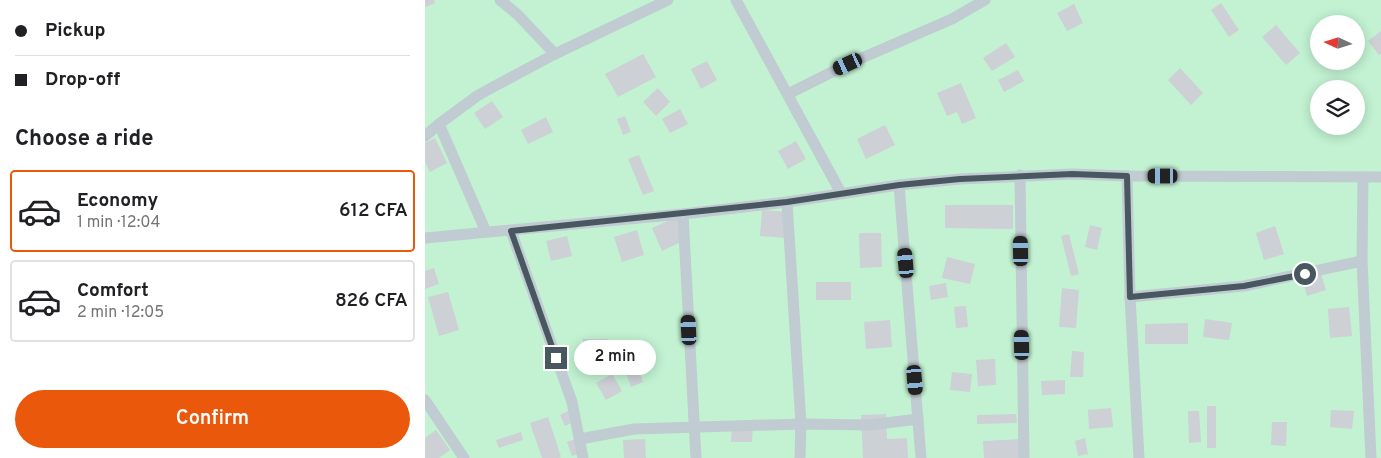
<!DOCTYPE html>
<html lang="en">
<head>
<meta charset="utf-8">
<style>
  body { margin:0; font-family:Overpass,sans-serif; background:#f6f6f6; color:#202124; height:100vh; display:flex; flex-direction:column; font-size:19px; white-space:nowrap }
  * { box-sizing:border-box; margin:0 }
  p { font-size:16px; color:#757577 }
  .icon { flex:none; width:28px; height:28px; fill:none; stroke:currentColor; stroke-width:2; stroke-linecap:round; stroke-linejoin:round }
  .map { position:relative; flex:1; overflow:hidden }
  .side { display:flex; flex-direction:column; background:#fff; width:425px }
  .side>* { flex:none }
  .hud { display:grid; align-content:center; height:110px; padding:0 15px; background:#fff }
  .needle { width:32px; rotate:274deg }
  .fabs { position:absolute; left:885px; top:15px; display:grid; gap:10px }
  .fabs a { display:grid; place-items:center; width:55px; height:55px; border-radius:50%; background:#fff; box-shadow:0 2px 12px #0003; font-size:25px }
  .end { position:absolute; width:22px; height:22px; margin:-11px; border:6px solid #495761; background:#fff; box-shadow:0 0 0 2px #fff }
  .from { border-radius:50% }
  .bubble { position:absolute; height:35px; border-radius:18px; background:#fff; box-shadow:0 2px 12px #0003; font-size:16px; font-weight:600; line-height:35px; text-align:center }
  .car { position:absolute; width:15px; height:30px; margin:-15px -8px; border-radius:6px; box-shadow:0 0 4px 1px #0007; background:linear-gradient(#222 24%,#8ab4d8 0 40%,#222 0 76%,#8ab4d8 0 86%,#222 0) }
  .hud b { display:flex; align-items:center; gap:18px; height:48px; font-size:19px }
  .hud b+b { border-top:1px solid #e0e0e0 }
  .hud i { width:12px; height:12px; background:#202124 }
  ul { padding:0; list-style:none }
  li { display:flex; align-items:center; gap:15px; height:82px; margin:0 10px 8px; padding:0 5px; border:2px solid #e0e0e0; border-radius:5px }
  li div { flex:1 }
  li b { display:block; font-size:19px }
  li em { font-style:normal; font-weight:600 }
  li.current { border-color:#ea580c }
  li>.icon { width:45px; height:45px; stroke-width:1.5 }
  h2 { padding:0 15px; font-size:22px; line-height:60px }
  .primary-button { display:flex; gap:10px; margin-top:auto; padding:10px 15px }
  .primary-button a { flex:1; height:58px; border-radius:30px; background:#ea580c; color:#fff; font-size:20px; font-weight:600; line-height:58px; text-align:center }
  main { display:flex; flex:1; min-height:0 }
  .map>svg:first-child { display:block }
</style>
</head>
<body>
<main>
<section class="side">
<div class="hud">
<b><i class="from"></i>Pickup</b>
<b><i></i>Drop-off</b>
</div>
<h2>Choose a ride</h2>
<ul>
<li class="current"><svg class="icon" aria-label="car" viewBox="0 0 24 24"><path d="M5 17H2v-5l4-1 3-4h7l3 4 3 1v5h-3M9 17h6M6 11h13"/><circle cx="7" cy="17" r="2"/><circle cx="17" cy="17" r="2"/></svg><div><b>Economy</b><p>1 min · 12:04</p></div><em>612 CFA</em></li>
<li><svg class="icon" aria-label="car" viewBox="0 0 24 24"><path d="M5 17H2v-5l4-1 3-4h7l3 4 3 1v5h-3M9 17h6M6 11h13"/><circle cx="7" cy="17" r="2"/><circle cx="17" cy="17" r="2"/></svg><div><b>Comfort</b><p>2 min · 12:05</p></div><em>826 CFA</em></li>
</ul>
<div class="primary-button"><a>Confirm</a></div>
</section>
<div class="map">
<svg width="956" height="458" viewBox="0 0 956 458">
  <rect width="100%" height="100%" fill="#f5f3f3"/>
  <path fill="#c2f2d2" fill-rule="evenodd" d="M0,0H956V458H0ZM894,24H931V61H894ZM894,89H931V126H894Z"/>
  <g fill="#cdd0d5">
    <path d="M0,0H9L10,3L0,7Z"/>
    <path d="M796,3L814,30L804,37L786,10Z"/>
    <path d="M649,4L658,23L642,31L632,13Z"/>
    <path d="M851,25L875,53L861,65L837,37Z"/>
    <path d="M956,31V54L954,55L943,41Z"/>
    <path d="M581,43L590,57L567,71L558,58Z"/>
    <path d="M218,54L231,77L193,97L180,74Z"/>
    <path d="M282,61L292,80L276,89L266,69Z"/>
    <path d="M755,68L778,93L766,105L743,80Z"/>
    <path d="M593,70L599,81L579,92L573,80Z"/>
    <path d="M536,83L551,118L537,124L532,112L522,116L512,93Z"/>
    <path d="M233,88L245,102L231,116L218,102Z"/>
    <path d="M67,101L78,117L60,129L49,113Z"/>
    <path d="M255,109L263,124L245,133L237,119Z"/>
    <path d="M200,116L206,132L198,135L192,119Z"/>
    <path d="M121,117L128,132L103,144L96,130Z"/>
    <path d="M460,125L470,145L441,159L432,139Z"/>
    <path d="M905,126H930V130L905,131Z"/>
    <path d="M10,138L22,163L5,172L0,162V143Z"/>
    <path d="M371,141L381,159L363,169L353,151Z"/>
    <path d="M214,155L229,191L218,195L203,159Z"/>
    <path d="M520,205H588V229L520,228Z"/>
    <path d="M337,210L363,212L361,238L335,236Z"/>
    <path d="M252,217L262,239L237,251L227,228Z"/>
    <path d="M665,225L677,228L672,250L660,247Z"/>
    <path d="M850,226L859,254L839,260L831,233Z"/>
    <path d="M212,230L219,255L197,262L189,237Z"/>
    <path d="M434,233H456L457,267L435,268Z"/>
    <path d="M644,234L654,274L646,276L636,236Z"/>
    <path d="M142,236L147,256L126,261L121,241Z"/>
    <path d="M522,257L550,264L545,284L517,278Z"/>
    <path d="M9,268L14,284L0,289V271Z"/>
    <path d="M896,273L901,290L882,296L877,279Z"/>
    <rect x="391" y="282" width="35" height="18"/>
    <path d="M521,283L523,297L506,300L504,286Z"/>
    <path d="M637,288L654,290L651,328L634,327Z"/>
    <path d="M23,292L34,330L14,336L3,297Z"/>
    <path d="M541,306L543,327L531,328L529,307Z"/>
    <path d="M924,307L927,336L905,338L903,309Z"/>
    <path d="M780,319L807,323L804,340L778,337Z"/>
    <path d="M465,320L467,347L441,349L439,322Z"/>
    <path d="M763,323V344H720V324Z"/>
    <path d="M158,339H183L184,352H158Z"/>
    <path d="M647,351L659,352L658,377H645Z"/>
    <path d="M208,352L218,382L206,387L195,356Z"/>
    <path d="M570,359L571,385L553,386L551,360Z"/>
    <path d="M527,372L547,374L545,392L525,390Z"/>
    <path d="M187,374L197,391L181,400L171,383Z"/>
    <path d="M640,380V394L617,395L616,381Z"/>
    <rect x="782" y="406" width="9" height="42"/>
    <path d="M686,408L688,427L664,429L663,410Z"/>
    <path d="M906,410L929,411L927,429L905,427Z"/>
    <path d="M143,411L148,422L140,426L135,415Z"/>
    <path d="M763,411H774L776,442L764,443Z"/>
    <path d="M461,414L462,439L482,438L483,458H438L436,415Z"/>
    <path d="M591,414L592,423L552,424V415Z"/>
    <path d="M123,417L136,457L134,458H117L105,423Z"/>
    <path d="M847,422H862L861,446L846,445Z"/>
    <path d="M307,424L328,425L327,442H306Z"/>
    <path d="M11,430L25,450L14,458H0V438Z"/>
    <path d="M96,432L98,440L74,448L71,440Z"/>
    <path d="M155,437L160,452L147,456L142,442Z"/>
    <path d="M660,438L663,454L653,456L650,441Z"/>
    <path d="M220,439L221,458H199L198,440Z"/>
    <path d="M596,439L597,458H559L558,441Z"/>
  </g>
  <g fill="none" stroke-linecap="round" stroke-linejoin="round">
    <g stroke="#c0cbd2" stroke-width="11">
      <path d="M75,0L93,15L130,54"/>
      <path d="M311,0L416,193"/>
      <path d="M363,94L423,64L527,19L560,0"/>
      <path d="M0,136L14,124"/>
      <path d="M595,175L599,458"/>
      <path d="M702,176L705,297L714,458"/>
      <path d="M938,177L937,261L946,458"/>
      <path d="M474,185L496,458"/>
      <path d="M362,202L376,424L375,458"/>
      <path d="M258,214L271,458"/>
      <path d="M86,231L147,402L158,458"/>
      <path d="M61,232L14,124L52,96L68,87L130,54L243,0"/>
      <path d="M0,238L258,214L362,202L474,185L535,179L647,174L702,176L956,177"/>
      <path d="M705,297L819,286L937,261"/>
      <path d="M0,400L39,458"/>
      <path d="M155,439L209,429L376,424L445,425L493,419"/>
    </g>
  </g>
  <g fill="none" stroke-linecap="round" stroke-linejoin="round">
    <path stroke="#495761" stroke-width="6" d="M131,358L86,231L362,202L474,185L535,179L647,174L702,176L705,297L819,286L880,274"/>
  </g>
</svg>
<div class="fabs">
<a><svg class="needle" viewBox="-14 -14 28 28"><path d="M0-13l5 13h-10z" fill="#e53935"/><path d="M0 13l5-13h-10z" fill="#757577"/></svg></a>
<a><svg class="icon" aria-label="layers" viewBox="0 0 24 24"><path d="M12 4l9 5-9 5-9-5zM3 14l9 5 9-5"/></svg></a>
</div>
<i class="end from" style="left:880px;top:274px"></i>
<i class="end" style="left:131px;top:358px"></i>
<div class="bubble" style="left:149px;top:340px;width:82px">2 min</div>
<i class="car" style="left:423px;top:64px;rotate:245deg"></i>
<i class="car" style="left:738px;top:176px;rotate:270deg"></i>
<i class="car" style="left:596px;top:251px;rotate:359deg"></i>
<i class="car" style="left:481px;top:263px;rotate:355deg"></i>
<i class="car" style="left:264px;top:330px;rotate:357deg"></i>
<i class="car" style="left:597px;top:345px;rotate:359deg"></i>
<i class="car" style="left:490px;top:380px;rotate:175deg"></i>
</div>
</main>
</body>
</html>
